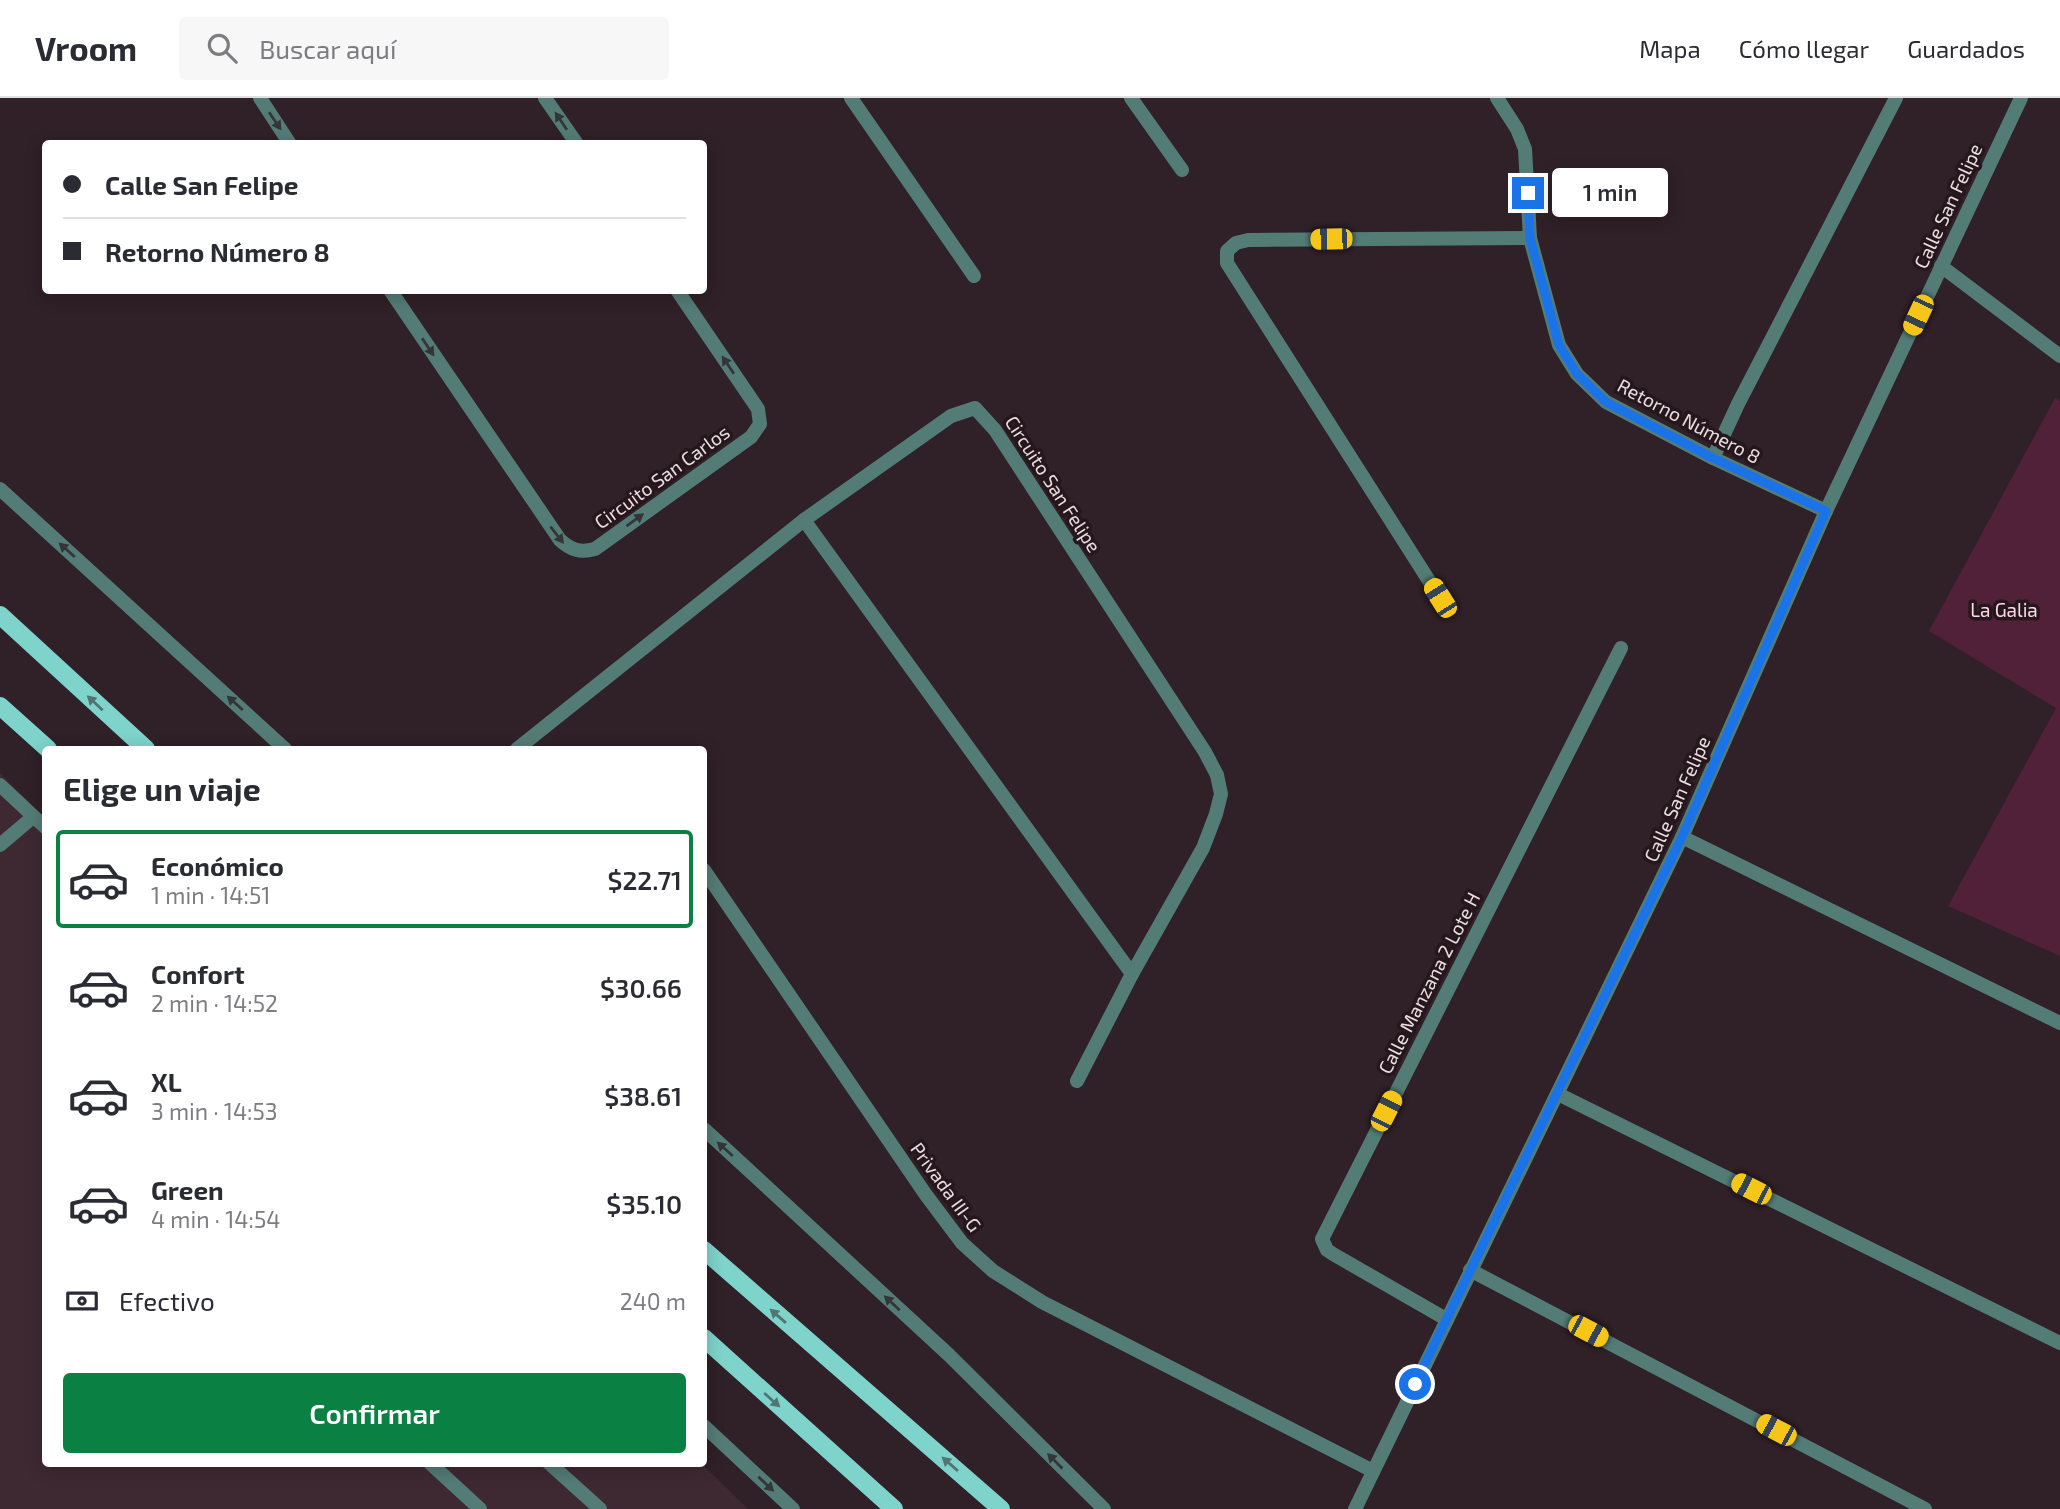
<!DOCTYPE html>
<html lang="es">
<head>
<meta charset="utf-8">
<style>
  body { margin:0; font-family:"Exo 2",sans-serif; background:#f7f7f7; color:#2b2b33; height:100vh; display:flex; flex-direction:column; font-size:26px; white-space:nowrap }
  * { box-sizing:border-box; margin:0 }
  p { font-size:23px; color:#7c7c81 }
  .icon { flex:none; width:38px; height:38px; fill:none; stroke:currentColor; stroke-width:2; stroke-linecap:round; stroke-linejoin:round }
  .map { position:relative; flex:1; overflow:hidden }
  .details { position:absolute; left:42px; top:648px; width:665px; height:721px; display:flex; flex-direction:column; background:#fff; border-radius:7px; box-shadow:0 4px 18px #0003 }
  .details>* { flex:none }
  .guide { position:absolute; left:42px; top:42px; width:665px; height:154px; border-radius:7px; box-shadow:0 4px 18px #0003; display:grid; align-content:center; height:154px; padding:0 21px; background:#fff }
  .end { position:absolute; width:32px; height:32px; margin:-16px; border:9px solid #1a73e8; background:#fff; box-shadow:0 0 0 4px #fff }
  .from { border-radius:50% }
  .bubble { position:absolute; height:49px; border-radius:7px; background:#fff; box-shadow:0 4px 18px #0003; font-size:23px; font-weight:600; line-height:49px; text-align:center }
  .car { position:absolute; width:21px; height:42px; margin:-21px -10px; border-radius:9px; box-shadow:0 0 5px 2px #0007; background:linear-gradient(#f5c518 24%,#345 0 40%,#f5c518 0 76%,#345 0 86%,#f5c518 0) }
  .guide b { display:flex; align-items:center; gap:24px; height:66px; font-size:26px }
  .guide b+b { border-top:2px solid #e1e1e2 }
  .guide i { width:18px; height:18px; background:#2b2b33 }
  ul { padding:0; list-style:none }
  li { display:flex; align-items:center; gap:21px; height:98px; margin:0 14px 10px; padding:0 7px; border:4px solid transparent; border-radius:7px }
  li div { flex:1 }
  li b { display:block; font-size:26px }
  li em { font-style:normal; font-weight:600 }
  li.on { border-color:#0b8043 }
  li>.icon { width:63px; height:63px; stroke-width:1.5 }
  h2 { padding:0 21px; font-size:32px; line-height:84px }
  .pay { display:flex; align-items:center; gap:18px; height:77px; padding:0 21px; font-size:26px }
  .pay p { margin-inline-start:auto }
  .button { display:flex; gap:14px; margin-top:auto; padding:14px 21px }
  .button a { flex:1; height:80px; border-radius:7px; background:#0b8043; color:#fff; font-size:28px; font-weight:600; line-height:80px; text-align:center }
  header { display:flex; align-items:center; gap:42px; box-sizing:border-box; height:98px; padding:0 35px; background:#fff; border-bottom:2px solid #e1e1e2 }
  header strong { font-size:33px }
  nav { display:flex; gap:38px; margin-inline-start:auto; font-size:24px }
  .search { width:490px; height:63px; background:#f7f7f7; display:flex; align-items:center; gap:18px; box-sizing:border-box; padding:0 24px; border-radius:7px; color:#7c7c81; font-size:26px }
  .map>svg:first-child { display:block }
</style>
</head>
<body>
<header>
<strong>Vroom</strong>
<div class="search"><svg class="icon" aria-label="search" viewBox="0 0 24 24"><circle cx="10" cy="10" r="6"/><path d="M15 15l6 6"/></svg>Buscar aquí</div>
<nav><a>Mapa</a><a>Cómo llegar</a><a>Guardados</a></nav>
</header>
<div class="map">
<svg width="2060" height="1411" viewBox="0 0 2060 1411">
  <rect width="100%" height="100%" fill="#302027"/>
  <path fill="#3e2933" d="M0,675L45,720L46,1365H701L748,1411H0Z"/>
  <path fill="#512039" d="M2055,300L2060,303V858L1948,808L2056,610L1929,533Z"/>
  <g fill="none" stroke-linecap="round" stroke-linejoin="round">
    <g stroke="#547c77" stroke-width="14">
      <path d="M0,747L33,719"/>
      <path d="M1470,1172L1925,1411"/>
    </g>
    <g stroke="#547c77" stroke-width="14">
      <path d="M260,0L290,46"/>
      <path d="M545,0L577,46"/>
      <path d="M851,0L974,178"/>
      <path d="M1131,0L1182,72"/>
      <path d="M1497,0L1517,31L1525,51L1530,140L1559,247L1577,276L1606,304L1713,360L1826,413"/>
      <path d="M1941,168L2060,258"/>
      <path d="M390,192L560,442C571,452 580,455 595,451L751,339L760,326L758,311L677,192"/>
      <path d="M1713,360L1738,306L1896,0"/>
      <path d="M804,422L1132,876"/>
      <path d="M1440,500L1227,165V153L1236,145L1248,142L1530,140"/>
      <path d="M517,651L804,422L951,318L975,310L995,332L1205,654L1217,677L1221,696L1216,716L1203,750L1132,876L1077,983"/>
      <path d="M1682,739L2060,925"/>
      <path d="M704,772L926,1097L962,1145L993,1173L1042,1204L1373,1373"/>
      <path d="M1558,996L2060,1245"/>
      <path d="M1446,1221L1333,1156L1327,1152L1322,1141L1621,550"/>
      <path d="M430,1365L480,1411"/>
      <path d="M549,1365L600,1411"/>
      <path d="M1355,1411L1682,739L1826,413L2021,0"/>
    </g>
    <g stroke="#547c77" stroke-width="14">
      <path d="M0,391L285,651"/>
      <path d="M0,687L46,730"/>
      <path d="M704,1031L949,1257L1104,1411"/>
      <path d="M704,1328L793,1411"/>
    </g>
    <g stroke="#7ed3cb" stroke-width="18">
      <path d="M0,517L146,651"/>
      <path d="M0,608L48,651"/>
      <path d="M704,1152L1001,1411"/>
      <path d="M704,1240L894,1411"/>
    </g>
  </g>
  <defs><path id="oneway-solid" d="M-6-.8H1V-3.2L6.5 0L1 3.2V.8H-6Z" transform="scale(1.75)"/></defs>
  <g fill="#343538">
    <use href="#oneway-solid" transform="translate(275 23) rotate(56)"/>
    <use href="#oneway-solid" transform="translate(561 23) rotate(-124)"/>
    <use href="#oneway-solid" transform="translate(428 249) rotate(56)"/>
    <use href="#oneway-solid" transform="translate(728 267) rotate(-124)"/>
    <use href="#oneway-solid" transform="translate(635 422) rotate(-36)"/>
    <use href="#oneway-solid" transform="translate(557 437) rotate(52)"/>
    <use href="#oneway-solid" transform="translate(67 452) rotate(-138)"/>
    <use href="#oneway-solid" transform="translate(235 605) rotate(-138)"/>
    <use href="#oneway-solid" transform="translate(725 1051) rotate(-138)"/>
    <use href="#oneway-solid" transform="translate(892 1205) rotate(-137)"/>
    <use href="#oneway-solid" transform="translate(1055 1363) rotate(-135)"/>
    <use href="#oneway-solid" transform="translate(766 1386) rotate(43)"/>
  </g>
  <g fill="#527574">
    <use href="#oneway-solid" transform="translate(95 605) rotate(-137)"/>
    <use href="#oneway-solid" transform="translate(778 1218) rotate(-139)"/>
    <use href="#oneway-solid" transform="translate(772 1302) rotate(42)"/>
    <use href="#oneway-solid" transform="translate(950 1366) rotate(-139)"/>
  </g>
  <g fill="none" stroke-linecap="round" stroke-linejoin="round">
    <path stroke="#1a73e8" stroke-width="9" d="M1415,1286L1682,739L1826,413L1713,360L1606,304L1577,276L1559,247L1530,140L1528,95"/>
  </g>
  <g text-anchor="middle" stroke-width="7" stroke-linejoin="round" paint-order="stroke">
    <g font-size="19" fill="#e9dee2" stroke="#26171d">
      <text transform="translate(1948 108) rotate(-65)" y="7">Calle San Felipe</text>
      <text transform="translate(1689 323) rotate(28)" y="7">Retorno Número 8</text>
      <text transform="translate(662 379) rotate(-36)" y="7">Circuito San Carlos</text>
      <text transform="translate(1053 386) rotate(57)" y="7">Circuito San Felipe</text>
      <text transform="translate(1677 701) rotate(-66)" y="7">Calle San Felipe</text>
      <text transform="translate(1429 885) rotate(-63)" y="7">Calle Manzana 2 Lote H</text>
      <text transform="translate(946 1089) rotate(54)" y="7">Privada III-G</text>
    </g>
    <g font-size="19" fill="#ffd5e7" stroke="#26171d">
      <text x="2004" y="519">La Galia</text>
    </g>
  </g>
</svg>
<i class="end from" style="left:1415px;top:1286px"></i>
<i class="end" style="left:1528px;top:95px"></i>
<div class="bubble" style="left:1552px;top:70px;width:116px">1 min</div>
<i class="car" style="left:1331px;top:141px;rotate:269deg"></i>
<i class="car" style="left:1918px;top:217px;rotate:205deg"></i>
<i class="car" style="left:1440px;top:500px;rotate:328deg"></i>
<i class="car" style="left:1386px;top:1013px;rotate:27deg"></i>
<i class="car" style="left:1751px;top:1091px;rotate:297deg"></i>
<i class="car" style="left:1588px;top:1233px;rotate:118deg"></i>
<i class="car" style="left:1776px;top:1332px;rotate:298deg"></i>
<div class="guide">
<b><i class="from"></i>Calle San Felipe</b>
<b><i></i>Retorno Número 8</b>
</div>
<section class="details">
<h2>Elige un viaje</h2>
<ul>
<li class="on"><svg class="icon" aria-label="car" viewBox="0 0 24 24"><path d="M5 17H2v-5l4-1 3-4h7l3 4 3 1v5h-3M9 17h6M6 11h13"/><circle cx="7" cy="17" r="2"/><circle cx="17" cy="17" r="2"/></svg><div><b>Económico</b><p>1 min · 14:51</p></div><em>$22.71</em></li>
<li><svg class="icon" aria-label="car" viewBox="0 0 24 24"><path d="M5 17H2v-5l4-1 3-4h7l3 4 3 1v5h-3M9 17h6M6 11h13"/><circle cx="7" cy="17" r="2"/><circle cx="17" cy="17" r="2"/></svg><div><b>Confort</b><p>2 min · 14:52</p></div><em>$30.66</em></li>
<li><svg class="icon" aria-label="car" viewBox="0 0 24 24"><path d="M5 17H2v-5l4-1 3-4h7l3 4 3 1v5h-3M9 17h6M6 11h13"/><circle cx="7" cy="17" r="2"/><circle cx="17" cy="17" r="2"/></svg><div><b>XL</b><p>3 min · 14:53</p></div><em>$38.61</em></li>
<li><svg class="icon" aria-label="car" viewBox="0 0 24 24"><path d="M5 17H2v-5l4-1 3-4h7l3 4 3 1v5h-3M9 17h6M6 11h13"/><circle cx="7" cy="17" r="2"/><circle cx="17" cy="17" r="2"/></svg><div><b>Green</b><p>4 min · 14:54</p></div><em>$35.10</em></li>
</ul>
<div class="pay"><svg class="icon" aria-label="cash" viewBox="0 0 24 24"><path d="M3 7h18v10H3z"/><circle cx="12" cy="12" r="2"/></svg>Efectivo<p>240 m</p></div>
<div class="button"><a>Confirmar</a></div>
</section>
</div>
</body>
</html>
